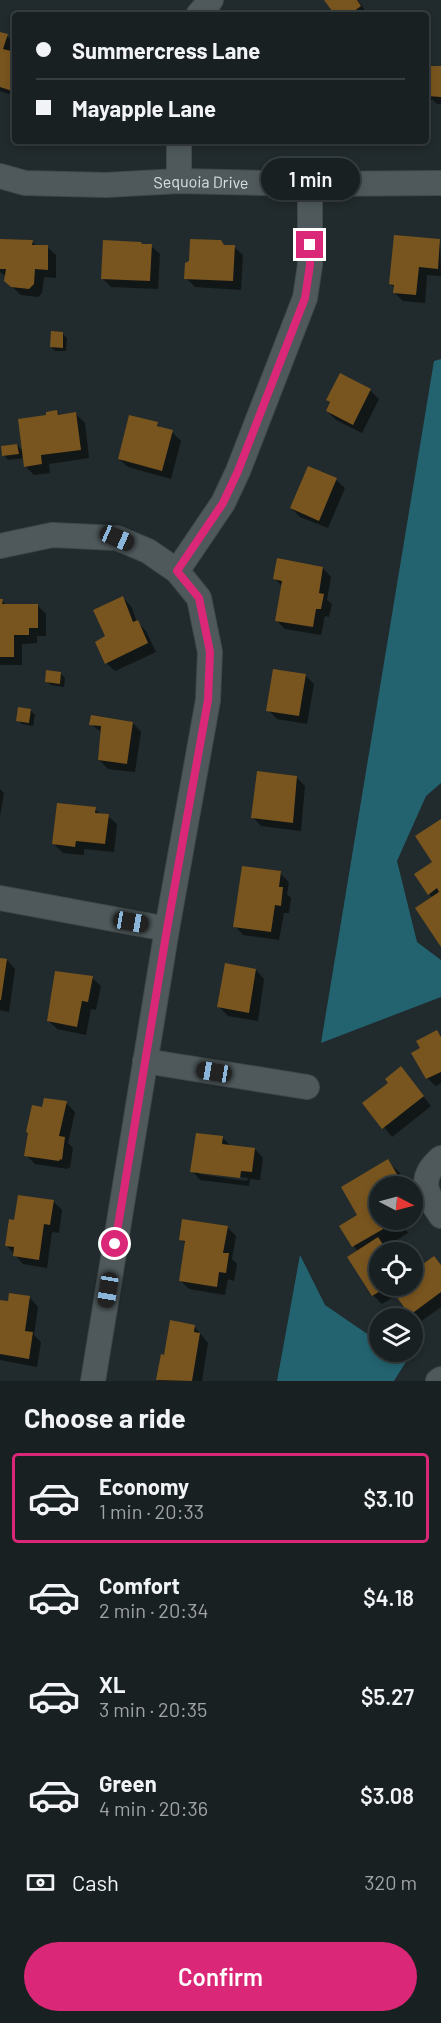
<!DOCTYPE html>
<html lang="en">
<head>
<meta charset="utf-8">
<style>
  body { margin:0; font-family:Barlow,sans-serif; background:#262d2e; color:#f1f3f6; height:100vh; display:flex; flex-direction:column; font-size:22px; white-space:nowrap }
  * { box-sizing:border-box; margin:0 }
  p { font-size:20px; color:#9fa3a5 }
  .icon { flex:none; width:33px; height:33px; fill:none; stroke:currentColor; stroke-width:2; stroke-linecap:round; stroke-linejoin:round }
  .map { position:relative; height:1381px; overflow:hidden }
  .details { display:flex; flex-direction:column; background:#192021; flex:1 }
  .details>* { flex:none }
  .top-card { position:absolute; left:12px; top:12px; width:417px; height:132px; border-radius:6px; box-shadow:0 3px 9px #0003,0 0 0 2px #373e3f; display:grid; align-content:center; height:132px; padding:0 24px; background:#192021 }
  .needle { width:39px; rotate:96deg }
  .fabs { position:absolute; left:369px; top:1176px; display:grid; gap:12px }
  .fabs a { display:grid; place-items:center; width:54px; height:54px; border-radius:50%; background:#192021; box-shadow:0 3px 9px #0003,0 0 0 2px #373e3f; font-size:30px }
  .end { position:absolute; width:27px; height:27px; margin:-14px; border:8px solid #db2777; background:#fff; box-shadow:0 0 0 3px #fff }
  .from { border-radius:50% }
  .bubble { position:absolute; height:42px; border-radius:21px; background:#192021; box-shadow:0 3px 9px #0003,0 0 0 2px #373e3f; font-size:20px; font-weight:600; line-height:42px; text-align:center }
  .car { position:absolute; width:18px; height:36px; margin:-18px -9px; border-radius:8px; box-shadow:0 0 4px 2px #0007; background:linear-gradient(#222 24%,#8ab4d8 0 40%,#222 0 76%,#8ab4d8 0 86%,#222 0) }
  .top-card b { display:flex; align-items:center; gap:21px; height:57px; font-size:22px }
  .top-card b+b { border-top:2px solid #373e3f }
  .top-card i { width:15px; height:15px; background:#f1f3f6 }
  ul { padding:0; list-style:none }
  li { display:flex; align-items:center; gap:18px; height:90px; margin:0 12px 9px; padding:0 12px; border:3px solid transparent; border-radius:6px }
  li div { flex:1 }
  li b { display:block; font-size:22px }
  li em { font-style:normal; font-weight:600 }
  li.active { border-color:#db2777 }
  li>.icon { width:54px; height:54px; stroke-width:1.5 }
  h2 { padding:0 24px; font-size:27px; line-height:72px }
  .pay { display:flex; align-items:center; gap:15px; height:66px; padding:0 24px; font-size:22px }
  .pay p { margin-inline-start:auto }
  .button { display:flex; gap:12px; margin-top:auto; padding:12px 24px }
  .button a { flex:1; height:69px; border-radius:36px; background:#db2777; color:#fff; font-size:24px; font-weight:600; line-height:69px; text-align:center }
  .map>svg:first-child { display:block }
</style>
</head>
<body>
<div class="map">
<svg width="441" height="1381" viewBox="0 0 441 1381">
  <rect width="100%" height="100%" fill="#212a2c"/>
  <g fill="#236370">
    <path d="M441,359V783L426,796L397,861L417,942L441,960V997L321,1043L434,361Z"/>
    <path d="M300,1255L325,1305L379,1342L380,1352H412L394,1381H277Z"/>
  </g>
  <g fill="#0007" fill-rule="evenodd">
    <path d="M326,0H358L368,15H336Z"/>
    <path d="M0,34L7,36L15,44L13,53L15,54V96L0,91Z"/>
    <path d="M426,67L441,68V104H437L433,100H426Z"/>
    <path d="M0,241L32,242L37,246L47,247L56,255V278L44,277L42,293L38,297L21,295L5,280L6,276L0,272Z"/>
    <path d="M440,241L441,276L427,275L425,303L403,301L394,292L395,288L391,284Z"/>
    <path d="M142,245L151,246L160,254L158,289L111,287L102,278Z"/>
    <path d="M234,247L243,255L241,290L195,287L186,278Z"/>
    <path d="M63,334L67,338L66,351H55L51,347Z"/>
    <path d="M370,390L379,399L362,433L336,420L327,411L331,404L327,400Z"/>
    <path d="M57,412L61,416L76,414L85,423L89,458L49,464L50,473L34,475L25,466L24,458L8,460L4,455L17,445L24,452L48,417Z"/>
    <path d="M157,424L163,430L172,432L181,441L171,479L128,467L119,459Z"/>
    <path d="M336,480L345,488L328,528L300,517L291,508Z"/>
    <path d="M323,568L331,577L327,600L332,604L329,617L325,616L321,635L285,629L276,620L283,587L275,579Z"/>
    <path d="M123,598L131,606L137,622L146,631L156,652L115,671L106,663L107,637Z"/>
    <path d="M0,600L7,605H37L46,614V636H37V643L22,644V665H0Z"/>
    <path d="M61,674L65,678L64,687L51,685L46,681Z"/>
    <path d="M305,675L314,684L307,724L277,719L268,710Z"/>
    <path d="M30,710L35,715L33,726L22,724L18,720Z"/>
    <path d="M133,723L141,732L135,772L108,769L99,760L102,733L91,724Z"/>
    <path d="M296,777L305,786L301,831L261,826L253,817Z"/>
    <path d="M0,789L4,793L0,817Z"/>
    <path d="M95,809L101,815L108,816L117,824L114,852L84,849V855L63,853L54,844Z"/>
    <path d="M441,820V944L433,898L429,894Z"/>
    <path d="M280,873L289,882L287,894L291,898L289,913H284L279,940L243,935L235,926Z"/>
    <path d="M0,959L7,960L15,969L9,1012L0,1010Z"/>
    <path d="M256,970L264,979L258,1021L228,1016L219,1007Z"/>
    <path d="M92,978L101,986L96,1010L91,1009L86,1035L57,1029L48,1020Z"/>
    <path d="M436,1031L441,1036V1083L436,1086L427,1078L422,1048Z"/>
    <path d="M401,1068L431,1106L392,1137L364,1103L390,1083Z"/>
    <path d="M66,1103L75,1112L68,1143L73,1148L70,1168L68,1167V1169L35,1164L26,1155L44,1108Z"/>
    <path d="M223,1138L232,1147L255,1149L263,1158L260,1180L250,1179L249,1186L200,1180L192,1171ZM199,1171L248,1178L247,1181L199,1174Z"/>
    <path d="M387,1161L400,1173L408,1186H380V1220H400L408,1233L386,1247L390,1252H380V1286H412L434,1258L441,1265V1307L420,1322L397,1295L382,1304L373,1295L349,1257L358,1252L341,1226L359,1215Z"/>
    <path d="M412,1194L417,1201L412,1203Z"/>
    <path d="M53,1201L62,1210L59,1233L52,1232L47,1268L23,1264L7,1246L16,1221Z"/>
    <path d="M227,1227L236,1236L232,1259L237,1264L234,1281L228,1279L225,1295L189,1289L180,1280L186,1244L180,1239Z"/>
    <path d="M30,1298L38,1307L34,1335L41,1342L37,1367L0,1360V1301L10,1303Z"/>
    <path d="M194,1326L208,1343L202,1381H158L166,1356Z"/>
  </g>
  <g fill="#78541e">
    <path d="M324,0H357L361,6L349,15H335Z"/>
    <path d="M0,32L8,34L3,49L15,52V92L0,87Z"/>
    <path d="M426,66H441V97L427,96Z"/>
    <path d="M394,235L440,239L438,269L419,267L416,295L393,293L394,285L389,284Z"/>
    <path d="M0,239L33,240L32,245H48V270L35,269L34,284L29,289L11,287L4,281L6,269H0Z"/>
    <path d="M190,239L221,240L224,245H235L233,281L184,279L185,263L189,261Z"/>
    <path d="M103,240L141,242L142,244H152L150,281L101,279Z"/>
    <path d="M51,331L63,332V348L50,347Z"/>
    <path d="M340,373L371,389L353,425L326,411L330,402L326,400Z"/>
    <path d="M57,410L58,415L76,412L81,450L41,455L42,464L24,467L18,419L46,415V412Z"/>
    <path d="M129,415L158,422L157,426L173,430L162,471L118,459Z"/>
    <path d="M17,444L19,454L2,456L1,446Z"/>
    <path d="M308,466L337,478L319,521L290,508Z"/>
    <path d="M277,558L323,567L319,593L324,594L321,609H316L313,627L275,621L282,581L273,579Z"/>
    <path d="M123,596L133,622L138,620L148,643L105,664L95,642L105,636L93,610Z"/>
    <path d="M0,599H3L2,604H38V628H29V635H14V657H0Z"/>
    <path d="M273,669L306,674L299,716L266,711Z"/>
    <path d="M46,670L61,672L60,684L45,682Z"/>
    <path d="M18,707L31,709L29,723L16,721Z"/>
    <path d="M91,715L133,722L127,764L98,760L101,726L89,725Z"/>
    <path d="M257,771L297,776L293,823L251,818Z"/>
    <path d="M57,803L96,807L95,813L109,814L105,844L76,841L75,847L52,844Z"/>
    <path d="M441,819V947L415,908L439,892L437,888L428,895L414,874L432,862L415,836Z"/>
    <path d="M242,866L281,871L279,887H283L281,906L275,905L271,932L233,927Z"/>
    <path d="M0,958L7,959L1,1000H0Z"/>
    <path d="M225,963L256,969L249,1013L217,1007Z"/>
    <path d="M55,971L93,976L88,1002L82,1001L77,1027L47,1021Z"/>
    <path d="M437,1030L441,1037V1072L426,1079L411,1053L420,1048L416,1041Z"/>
    <path d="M401,1066L424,1096L382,1129L362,1103L388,1083L385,1079Z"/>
    <path d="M44,1098L67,1101L59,1136L65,1137L62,1160L60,1159L59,1161L24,1156L28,1133L26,1132L32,1105L42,1107Z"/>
    <path d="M196,1133L223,1136L222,1144L255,1148L252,1172L241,1171L240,1178L190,1172Z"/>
    <path d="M388,1159L404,1186H380V1220H399L352,1247L339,1226L357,1215L341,1187Z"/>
    <path d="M18,1195L54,1200L50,1225L44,1224L39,1260L13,1256L14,1247L5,1246L9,1219L14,1220Z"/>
    <path d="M182,1219L228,1226L223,1253H229L226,1273L219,1272L217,1287L179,1281L185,1241L179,1240Z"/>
    <path d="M378,1237L388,1252H380V1286H389L372,1296L347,1257Z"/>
    <path d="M434,1256L441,1265V1292L410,1315L390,1288L393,1286H412V1272Z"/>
    <path d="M9,1293L30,1296L25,1331L33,1332L29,1359L0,1354V1300L8,1301Z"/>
    <path d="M170,1320L195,1325L194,1332L200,1333L192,1381L156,1380L161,1354L164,1355Z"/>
  </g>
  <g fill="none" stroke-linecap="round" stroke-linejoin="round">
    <defs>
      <g id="minor">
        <path d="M198,15L211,0"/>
        <path d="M179,141V181"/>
        <path id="s1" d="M0,176L25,183L106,185L179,181L310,184L441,183"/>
        <path d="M0,546L52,535L117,538L148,551L177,571L199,598L210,652L208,700L167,929L93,1381"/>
        <path d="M177,571L223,503L238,471L305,298L310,265V184"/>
        <path d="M0,898L167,929"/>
        <path d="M145,1061L307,1087"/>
        <path d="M441,1158C417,1178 426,1194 441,1216"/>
        <path d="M438,1381L441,1379"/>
      </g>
    </defs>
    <use href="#minor" stroke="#40494a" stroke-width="26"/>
    <use href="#minor" stroke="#4f595c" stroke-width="24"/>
  </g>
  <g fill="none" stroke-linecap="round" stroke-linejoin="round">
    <path stroke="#db2777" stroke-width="8" d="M115,1244L167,929L208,700L210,652L199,598L177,571L223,503L238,471L305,298L310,265V245"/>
  </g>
  <g text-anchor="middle" stroke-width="6" stroke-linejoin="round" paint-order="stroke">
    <g font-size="16" fill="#dbe1e2" stroke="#0e1213">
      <text dy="6" stroke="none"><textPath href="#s1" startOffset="202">Sequoia Drive</textPath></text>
    </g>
  </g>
</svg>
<div class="fabs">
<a><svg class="needle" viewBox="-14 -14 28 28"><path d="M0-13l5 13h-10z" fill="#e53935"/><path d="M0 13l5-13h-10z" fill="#9fa3a5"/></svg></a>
<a><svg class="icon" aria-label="locate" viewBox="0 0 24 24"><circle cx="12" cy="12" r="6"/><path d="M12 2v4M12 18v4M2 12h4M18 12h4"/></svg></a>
<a><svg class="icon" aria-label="layers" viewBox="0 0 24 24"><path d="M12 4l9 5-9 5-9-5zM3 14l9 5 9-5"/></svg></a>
</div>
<i class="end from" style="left:115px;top:1244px"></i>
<i class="end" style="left:310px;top:245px"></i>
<div class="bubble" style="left:261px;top:158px;width:99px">1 min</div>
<i class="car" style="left:117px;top:538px;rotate:114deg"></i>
<i class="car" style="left:131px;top:922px;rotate:100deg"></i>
<i class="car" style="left:214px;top:1072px;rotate:279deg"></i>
<i class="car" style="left:108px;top:1290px;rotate:189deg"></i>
<div class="top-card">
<b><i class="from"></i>Summercress Lane</b>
<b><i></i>Mayapple Lane</b>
</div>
</div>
<section class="details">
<h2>Choose a ride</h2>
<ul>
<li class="active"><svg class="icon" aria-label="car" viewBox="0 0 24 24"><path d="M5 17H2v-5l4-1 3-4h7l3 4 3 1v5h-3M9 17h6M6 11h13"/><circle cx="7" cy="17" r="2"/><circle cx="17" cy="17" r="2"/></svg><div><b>Economy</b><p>1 min · 20:33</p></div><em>$3.10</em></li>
<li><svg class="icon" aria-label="car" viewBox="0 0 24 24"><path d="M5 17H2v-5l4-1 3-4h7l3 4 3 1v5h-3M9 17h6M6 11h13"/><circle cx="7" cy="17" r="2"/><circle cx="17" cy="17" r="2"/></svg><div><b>Comfort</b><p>2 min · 20:34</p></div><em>$4.18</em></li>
<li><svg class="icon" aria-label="car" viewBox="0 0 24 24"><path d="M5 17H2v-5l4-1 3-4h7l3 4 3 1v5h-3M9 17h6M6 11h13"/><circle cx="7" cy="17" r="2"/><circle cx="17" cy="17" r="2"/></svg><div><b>XL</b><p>3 min · 20:35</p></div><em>$5.27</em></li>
<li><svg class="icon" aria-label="car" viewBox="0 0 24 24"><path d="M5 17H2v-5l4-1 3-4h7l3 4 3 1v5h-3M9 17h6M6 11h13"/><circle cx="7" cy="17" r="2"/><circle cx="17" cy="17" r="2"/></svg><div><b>Green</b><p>4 min · 20:36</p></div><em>$3.08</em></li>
</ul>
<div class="pay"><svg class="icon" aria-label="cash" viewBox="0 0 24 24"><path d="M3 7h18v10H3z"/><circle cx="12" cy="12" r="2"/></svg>Cash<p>320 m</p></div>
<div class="button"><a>Confirm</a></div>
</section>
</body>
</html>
